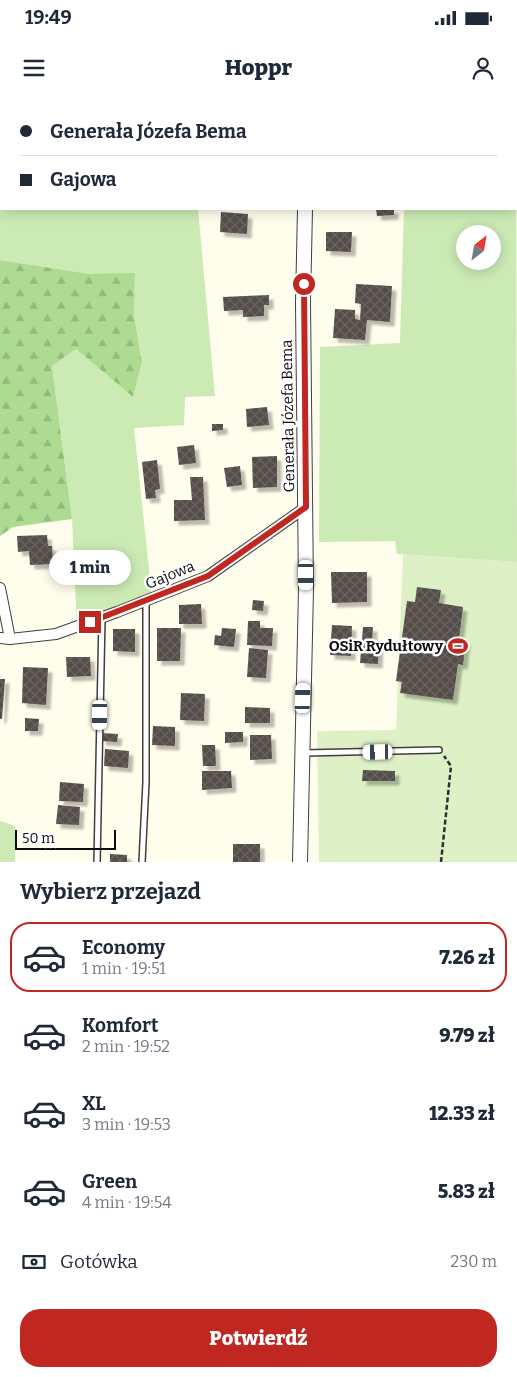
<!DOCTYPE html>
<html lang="pl">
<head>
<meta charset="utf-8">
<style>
  body { margin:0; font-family:Bitter,serif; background:#f2f2f3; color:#1f2937; height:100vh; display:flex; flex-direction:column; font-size:19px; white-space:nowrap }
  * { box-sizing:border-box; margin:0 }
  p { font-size:16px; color:#747a83 }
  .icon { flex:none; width:28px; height:28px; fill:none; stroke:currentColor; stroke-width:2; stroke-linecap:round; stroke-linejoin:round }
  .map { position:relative; height:762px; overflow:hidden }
  .sheet { display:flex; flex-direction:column; background:#fff; flex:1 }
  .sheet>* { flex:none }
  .top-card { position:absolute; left:0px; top:0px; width:518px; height:110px; box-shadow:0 2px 12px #0003; display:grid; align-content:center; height:110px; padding:0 20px; background:#fff }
  .needle { width:32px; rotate:31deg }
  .fabs { position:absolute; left:456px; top:125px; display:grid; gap:10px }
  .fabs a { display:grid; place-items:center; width:45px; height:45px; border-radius:50%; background:#fff; box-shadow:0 2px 12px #0003; font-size:25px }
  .scale { position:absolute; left:15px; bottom:12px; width:101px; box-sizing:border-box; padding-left:5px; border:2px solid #0c0c0c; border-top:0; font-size:14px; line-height:18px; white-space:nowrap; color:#0c0c0c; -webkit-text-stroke:4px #fff; paint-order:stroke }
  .end { position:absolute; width:22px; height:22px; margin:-11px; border:6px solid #c02720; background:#fff; box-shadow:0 0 0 2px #fff }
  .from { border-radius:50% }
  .bubble { position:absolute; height:35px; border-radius:18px; background:#fff; box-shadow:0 2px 12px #0003; font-size:16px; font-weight:800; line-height:35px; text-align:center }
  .car { position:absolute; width:15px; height:30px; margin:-15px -8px; border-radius:6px; box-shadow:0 0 4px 1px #0007; background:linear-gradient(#fff 24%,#345 0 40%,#fff 0 76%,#345 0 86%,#fff 0) }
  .top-card b { display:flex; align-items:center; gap:18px; height:48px; font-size:19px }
  .top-card b+b { border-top:1px solid #e0e1e3 }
  .top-card i { width:12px; height:12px; background:#1f2937 }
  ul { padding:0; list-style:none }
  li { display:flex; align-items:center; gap:15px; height:70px; margin:0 10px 8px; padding:0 10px; border:2px solid transparent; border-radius:20px }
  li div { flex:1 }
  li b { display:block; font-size:19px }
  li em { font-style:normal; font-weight:800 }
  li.current { border-color:#c02720 }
  li>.icon { width:45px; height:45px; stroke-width:1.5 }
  h2 { padding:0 20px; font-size:22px; line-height:60px }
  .pay { display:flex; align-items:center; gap:12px; height:55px; padding:0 20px; font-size:19px }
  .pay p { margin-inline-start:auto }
  .action { display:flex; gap:10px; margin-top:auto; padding:10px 20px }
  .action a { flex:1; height:58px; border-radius:20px; background:#c02720; color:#fff; font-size:20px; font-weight:800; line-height:58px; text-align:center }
  .status { display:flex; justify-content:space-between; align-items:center; height:35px; padding:0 25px; background:#fff; direction:ltr }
  .status svg { height:14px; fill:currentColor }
  header { display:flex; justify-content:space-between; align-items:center; height:65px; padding:0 20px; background:#fff; font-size:22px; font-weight:800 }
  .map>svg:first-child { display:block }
</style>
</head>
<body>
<div class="status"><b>19:49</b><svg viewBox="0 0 49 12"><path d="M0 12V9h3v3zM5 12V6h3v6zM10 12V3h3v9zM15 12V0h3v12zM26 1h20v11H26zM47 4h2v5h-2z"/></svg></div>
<header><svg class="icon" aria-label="menu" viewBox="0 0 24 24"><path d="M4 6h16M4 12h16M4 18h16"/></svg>Hoppr<svg class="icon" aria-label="person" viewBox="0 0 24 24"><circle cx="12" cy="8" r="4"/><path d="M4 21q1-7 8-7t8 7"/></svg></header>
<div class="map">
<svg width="517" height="762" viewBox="0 0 517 762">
  <defs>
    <pattern id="forest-firs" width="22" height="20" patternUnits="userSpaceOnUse" patternTransform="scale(1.25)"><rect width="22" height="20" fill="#addb92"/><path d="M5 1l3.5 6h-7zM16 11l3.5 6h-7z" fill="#94bb7d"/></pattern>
    <pattern id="building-cross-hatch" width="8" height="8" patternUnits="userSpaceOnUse" patternTransform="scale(1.25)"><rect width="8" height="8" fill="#554e48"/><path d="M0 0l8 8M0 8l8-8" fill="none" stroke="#68635e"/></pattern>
    <filter id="shadow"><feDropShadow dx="4.5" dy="4.5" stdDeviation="1" flood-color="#0004"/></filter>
  </defs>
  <rect width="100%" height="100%" fill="#fffdeb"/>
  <g fill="#cbeab4" fill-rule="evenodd">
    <path d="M0,0H188V1H1V109H198L215,296L185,297L184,325L134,328L152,498L77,526L72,419L52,266L76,249L133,297L142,262L134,215L135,174H90L0,160Z"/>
    <path d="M516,43L517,462L397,454L395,441L319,442L320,247L400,243L404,109H516ZM465,134H492V161H465Z"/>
    <path d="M0,721L15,726V762H0Z"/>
  </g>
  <path fill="url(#forest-firs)" d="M0,160L90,174L135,173L134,215L142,262L133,297L76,249L52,266L72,419L13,427L0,436Z"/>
  <path fill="#def1c6" d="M403,454L517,462V762H319L317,631L396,630Z"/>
  <g fill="url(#building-cross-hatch)" filter="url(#shadow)">
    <path d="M376,109H394V115L377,116Z"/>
    <path d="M221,112L248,114L247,134L220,132Z"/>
    <path d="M326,132H352L351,152L326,151Z"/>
    <path d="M356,184L392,186L390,222L367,220L365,240L333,238L335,209L355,210V219L360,220L361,204L355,203Z"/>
    <path d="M269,195V205H264V216L243,217V210L224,211L223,197Z"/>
    <path d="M267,307L269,325L247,327L246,309Z"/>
    <path d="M212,324H223V330L212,331Z"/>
    <path d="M194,345L196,363L179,365L177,347Z"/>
    <path d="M277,356V387L253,388L252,357Z"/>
    <path d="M157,360L160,389L155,390L156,398L146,399L142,362Z"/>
    <path d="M240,366L242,385L227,387L224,368Z"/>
    <path d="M190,377H203L205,420L174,421V400H192Z"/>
    <path d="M47,435L48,446H52L53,464L30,465L29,451L18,452L17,436Z"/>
    <path d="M331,472H367V502L332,503Z"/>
    <path d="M417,487L441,490L439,503L463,507L459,539L466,540L463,565L458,564L453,600L400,593L402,582L396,581L407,501L415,502Z"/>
    <path d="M253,500L264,501L263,511L252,510Z"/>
    <path d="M201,504L202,524H179V505Z"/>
    <path d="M248,521H260V528H273L272,546L247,545Z"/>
    <path d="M332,525L352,526L351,556L330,555Z"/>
    <path d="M363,527H373L372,543H379L378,564L360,563Z"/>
    <path d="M157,528H181L180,561H157Z"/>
    <path d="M222,528L236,529L234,547L214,545L215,535L221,536Z"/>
    <path d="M113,529H135V552L113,551Z"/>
    <path d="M249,548L268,550L266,578L247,577Z"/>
    <path d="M66,557H90L91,576L67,577Z"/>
    <path d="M23,567L48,568L46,605L22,603Z"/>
    <path d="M0,579H5L2,619H0Z"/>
    <path d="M181,593L205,594L204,621L180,620Z"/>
    <path d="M245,607L270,608V623H245Z"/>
    <path d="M25,618L39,619L38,631H25Z"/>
    <path d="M153,626L175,627V646L152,645Z"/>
    <path d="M225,632H243V642L225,643Z"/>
    <path d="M101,633L118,634L117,642L101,641Z"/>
    <path d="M250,635H271L272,659L250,660Z"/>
    <path d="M202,645H215L216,666H203Z"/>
    <path d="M105,649L129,651L128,668L104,666Z"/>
    <path d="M363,670L395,671V681H362Z"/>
    <path d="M202,671H231L232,688L202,690Z"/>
    <path d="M60,682L84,684L83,702L59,701Z"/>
    <path d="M58,705L80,707L79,725L56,724Z"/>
    <rect x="233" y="744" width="27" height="18"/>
    <path d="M110,754L127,755V762H110Z"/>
  </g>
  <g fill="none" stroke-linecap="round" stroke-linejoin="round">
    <defs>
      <g id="service">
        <path d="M304,653L439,650"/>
        <path d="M97,762L102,518"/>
        <path d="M142,762L146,682V501"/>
      </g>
      <g id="minor">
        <path d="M0,488L10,539"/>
        <path d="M0,538L10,539L56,534L117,512L208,476L306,407"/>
      </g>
      <g id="tertiary">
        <path d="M306,1L307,0"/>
        <path d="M300,762L306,489L303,203L305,109"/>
      </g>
    </defs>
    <use href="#service" stroke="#3f3f3f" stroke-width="8"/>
    <use href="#minor" stroke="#3f3f3f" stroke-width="12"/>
    <use href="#tertiary" stroke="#3f3f3f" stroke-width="16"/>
    <path stroke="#2e2e2e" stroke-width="2.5" stroke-dasharray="5 2.5" stroke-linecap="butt" d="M441,762L451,666L444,656"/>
    <use href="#service" stroke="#fff" stroke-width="5"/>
    <use href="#minor" stroke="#fff" stroke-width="10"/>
    <use href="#tertiary" stroke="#fff" stroke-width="14"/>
  </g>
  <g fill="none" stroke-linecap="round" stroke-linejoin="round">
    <path stroke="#c02720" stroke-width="6" d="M90,522L208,476L306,407L304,184"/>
  </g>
  <defs>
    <symbol id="stadium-bare" viewBox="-9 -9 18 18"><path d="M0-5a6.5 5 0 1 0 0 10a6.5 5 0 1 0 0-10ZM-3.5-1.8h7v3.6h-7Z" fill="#c02720" stroke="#fff" stroke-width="2.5" paint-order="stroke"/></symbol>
  </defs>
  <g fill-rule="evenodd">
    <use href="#stadium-bare" x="444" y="532" width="28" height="28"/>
  </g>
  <g text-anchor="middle" stroke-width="5" stroke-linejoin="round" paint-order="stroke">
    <g font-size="15" fill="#0c0c0c" stroke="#fff">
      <text transform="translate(288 316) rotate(-91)" y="5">Generała Józefa Bema</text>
      <text transform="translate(170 475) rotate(-22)" y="5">Gajowa</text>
    </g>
    <g font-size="15" font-weight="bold" fill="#0c0c0c" stroke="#fff" text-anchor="end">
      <text x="443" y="551">OSiR Rydułtowy</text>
    </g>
  </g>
</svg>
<div class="fabs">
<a><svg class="needle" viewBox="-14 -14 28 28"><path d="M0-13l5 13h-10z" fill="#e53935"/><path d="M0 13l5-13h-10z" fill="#747a83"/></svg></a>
</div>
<div class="scale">50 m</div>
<i class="end from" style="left:304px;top:184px"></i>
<i class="end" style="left:90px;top:522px"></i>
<div class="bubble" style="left:49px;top:450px;width:82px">1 min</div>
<i class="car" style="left:306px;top:475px;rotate:180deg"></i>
<i class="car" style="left:303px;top:598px;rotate:2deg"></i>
<i class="car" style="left:100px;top:615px;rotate:181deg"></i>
<i class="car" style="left:378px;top:652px;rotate:269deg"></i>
<div class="top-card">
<b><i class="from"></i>Generała Józefa Bema</b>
<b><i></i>Gajowa</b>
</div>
</div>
<section class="sheet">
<h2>Wybierz przejazd</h2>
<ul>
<li class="current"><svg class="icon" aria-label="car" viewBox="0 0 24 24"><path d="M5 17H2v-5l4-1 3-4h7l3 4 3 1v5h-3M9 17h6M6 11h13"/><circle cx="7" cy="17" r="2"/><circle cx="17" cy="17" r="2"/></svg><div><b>Economy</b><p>1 min · 19:51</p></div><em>7.26 zł</em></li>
<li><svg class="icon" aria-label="car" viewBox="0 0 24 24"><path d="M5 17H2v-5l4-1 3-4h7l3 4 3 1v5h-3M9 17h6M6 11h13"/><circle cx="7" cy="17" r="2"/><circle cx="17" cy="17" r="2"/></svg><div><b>Komfort</b><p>2 min · 19:52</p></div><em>9.79 zł</em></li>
<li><svg class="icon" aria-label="car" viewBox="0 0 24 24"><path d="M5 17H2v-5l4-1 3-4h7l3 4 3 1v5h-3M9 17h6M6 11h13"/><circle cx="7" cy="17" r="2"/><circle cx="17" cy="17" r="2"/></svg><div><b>XL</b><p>3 min · 19:53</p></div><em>12.33 zł</em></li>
<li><svg class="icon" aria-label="car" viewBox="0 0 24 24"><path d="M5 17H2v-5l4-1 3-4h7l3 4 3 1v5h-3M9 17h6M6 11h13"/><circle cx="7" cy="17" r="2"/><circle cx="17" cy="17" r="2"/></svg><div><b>Green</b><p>4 min · 19:54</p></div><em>5.83 zł</em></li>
</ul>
<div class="pay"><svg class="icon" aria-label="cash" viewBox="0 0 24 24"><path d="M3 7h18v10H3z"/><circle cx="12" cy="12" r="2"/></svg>Gotówka<p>230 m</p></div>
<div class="action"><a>Potwierdź</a></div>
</section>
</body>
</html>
